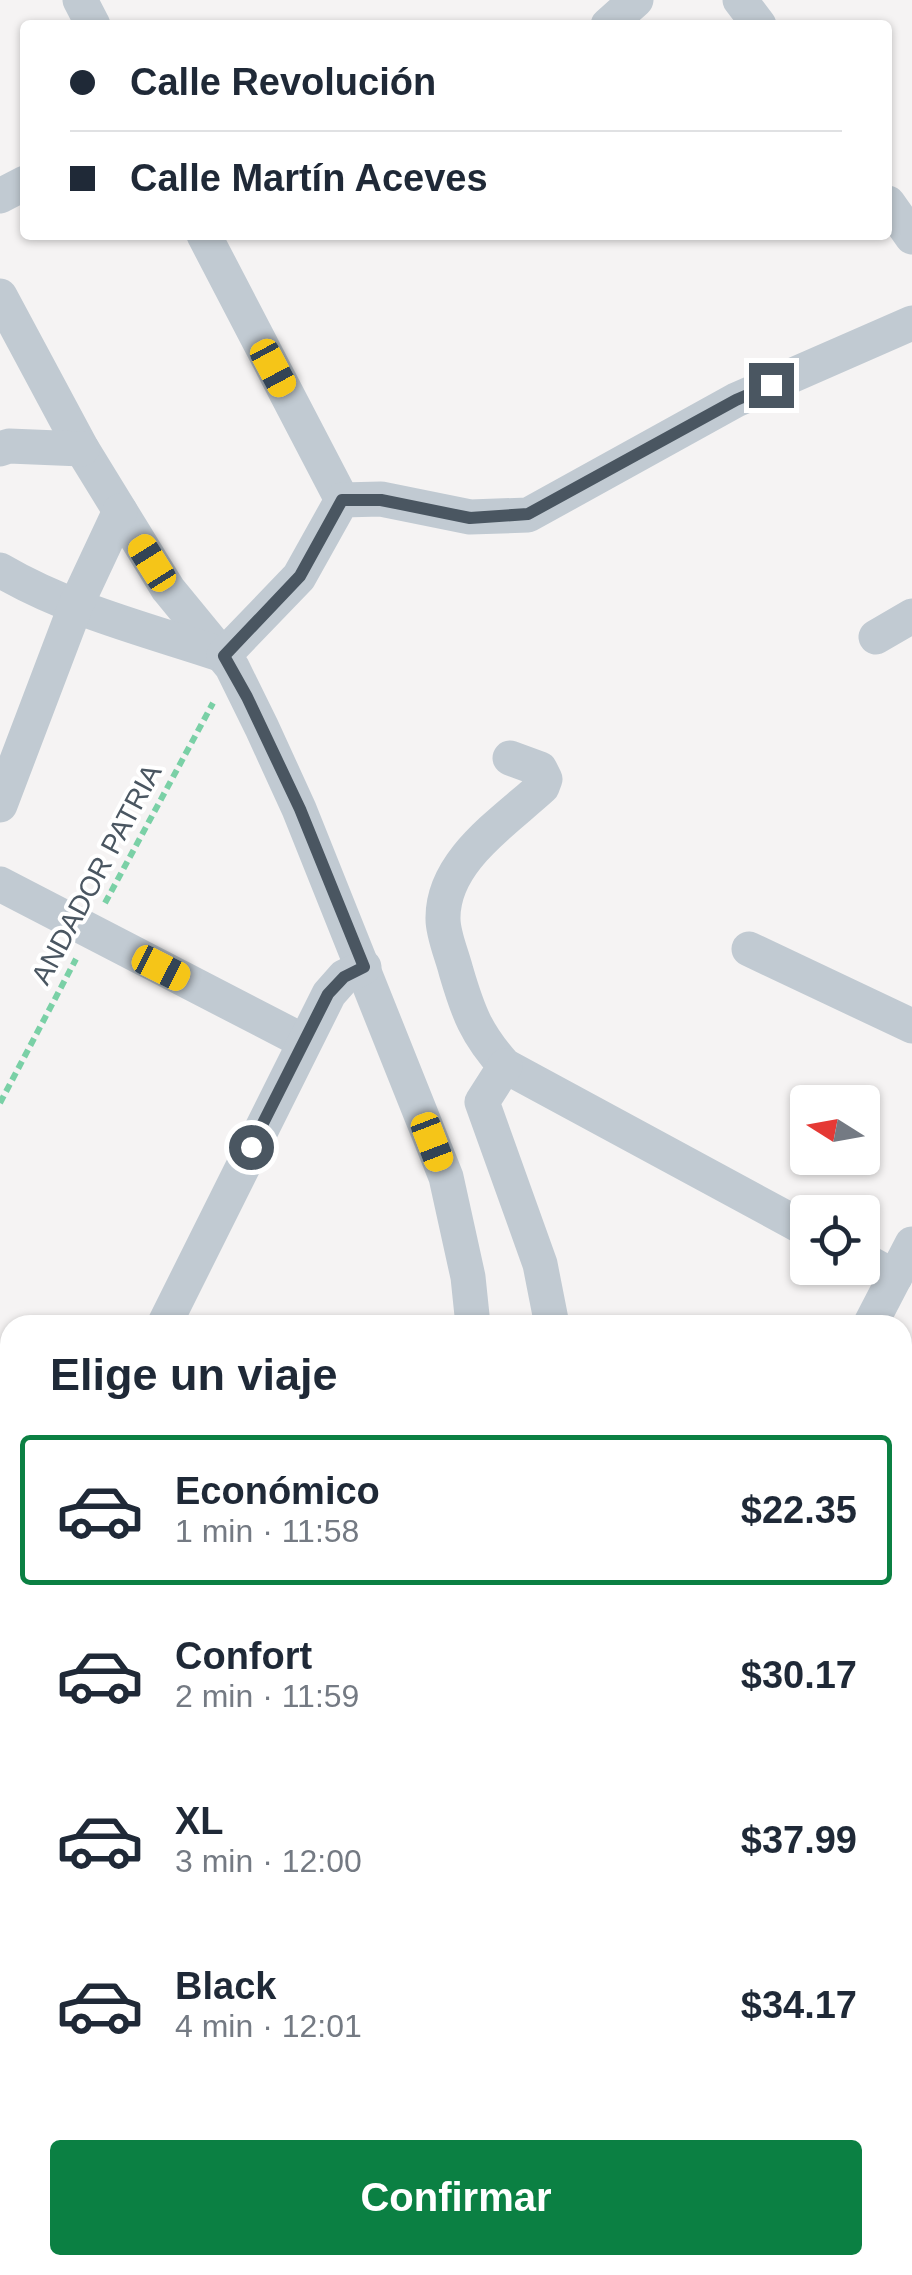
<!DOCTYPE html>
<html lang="es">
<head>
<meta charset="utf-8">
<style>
  body { margin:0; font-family:Helvetica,sans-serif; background:#f6f6f7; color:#1f2937; height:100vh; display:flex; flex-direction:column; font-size:38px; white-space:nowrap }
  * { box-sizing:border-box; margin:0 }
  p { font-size:32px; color:#747a83 }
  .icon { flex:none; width:55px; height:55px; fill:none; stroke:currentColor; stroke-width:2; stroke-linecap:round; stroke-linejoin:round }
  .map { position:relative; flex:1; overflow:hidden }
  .drawer { position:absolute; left:0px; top:1315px; width:912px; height:960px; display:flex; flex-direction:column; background:#fff; border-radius:30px 30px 0 0; box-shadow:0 2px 8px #0004 }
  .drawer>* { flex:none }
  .guide { position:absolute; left:20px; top:20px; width:872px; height:220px; border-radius:10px; box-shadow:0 2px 8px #0004; display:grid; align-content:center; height:220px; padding:0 50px; background:#fff }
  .needle { width:65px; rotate:281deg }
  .buttons { position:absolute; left:790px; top:1085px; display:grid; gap:20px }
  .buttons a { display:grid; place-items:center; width:90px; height:90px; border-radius:10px; background:#fff; box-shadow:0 2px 8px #0004; font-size:50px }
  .end { position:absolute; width:45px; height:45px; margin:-22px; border:12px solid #4a5661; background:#fff; box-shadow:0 0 0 5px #fff }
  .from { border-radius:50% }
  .car { position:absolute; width:30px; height:60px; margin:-30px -15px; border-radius:12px; box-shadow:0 0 8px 2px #0007; background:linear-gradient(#f5c518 24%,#345 0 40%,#f5c518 0 76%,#345 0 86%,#f5c518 0) }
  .guide b { display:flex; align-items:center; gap:35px; height:95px; font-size:38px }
  .guide b+b { border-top:2px solid #e0e1e3 }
  .guide i { width:25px; height:25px; background:#1f2937 }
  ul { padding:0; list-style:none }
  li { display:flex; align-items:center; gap:30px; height:150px; margin:0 20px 15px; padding:0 30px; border:5px solid transparent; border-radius:10px }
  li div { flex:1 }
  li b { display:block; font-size:38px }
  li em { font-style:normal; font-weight:700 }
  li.current { border-color:#0b8043 }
  li>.icon { width:90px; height:90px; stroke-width:1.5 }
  h2 { padding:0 50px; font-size:45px; line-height:120px }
  .button { display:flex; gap:20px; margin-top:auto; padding:20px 50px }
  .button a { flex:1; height:115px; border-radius:10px; background:#0b8043; color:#fff; font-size:40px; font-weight:700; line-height:115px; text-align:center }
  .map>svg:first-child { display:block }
</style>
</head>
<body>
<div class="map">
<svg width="912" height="2275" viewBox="0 0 912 2275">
  <rect width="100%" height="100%" fill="#f5f3f3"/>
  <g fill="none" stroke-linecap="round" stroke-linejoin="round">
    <g stroke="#7ad0a6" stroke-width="6" stroke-dasharray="8 5" stroke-linecap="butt">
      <path d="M105,903L213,703"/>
      <path d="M0,1103L76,959"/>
    </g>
    <g stroke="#c1cad2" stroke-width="35">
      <path d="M80,0L93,25"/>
      <path d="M740,0L759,25"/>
      <path d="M608,25L636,0"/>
      <path d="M0,196L25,183"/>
      <path d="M888,203L912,237"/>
      <path d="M204,235L342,500"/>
      <path d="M0,296L82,449L168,589L232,667L262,728L299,809L446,1177L468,1277L473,1325"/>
      <path d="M0,449L9,446L82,449"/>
      <path d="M0,570C68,610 148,630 223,655"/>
      <path d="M876,637L912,616"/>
      <path d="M224,655L299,577L342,500L381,499L470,517L528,515L736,400L912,323"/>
      <path d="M510,758L540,769L545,779L542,787C504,822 442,861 443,919C443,935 452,955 456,971C468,1012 476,1034 505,1066L808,1230"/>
      <path d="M0,805L76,605L120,511"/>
      <path d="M0,884L303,1041"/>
      <path d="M749,949L912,1026"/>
      <path d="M505,1066L482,1102L540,1264L552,1325"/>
      <path d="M862,1259L895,1277"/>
      <path d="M164,1325L329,994L344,977L364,967"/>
      <path d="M870,1325L912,1244"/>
      <path d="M0,1374L10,1380"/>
      <path d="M0,1642L10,1623"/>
      <path d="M902,1809L912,1789"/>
      <path d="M0,1850L10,1854"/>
      <path d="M902,1877L912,1883"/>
      <path d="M0,2223L10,2203"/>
      <path d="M902,2229L912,2214"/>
      <path d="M0,2263L27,2275"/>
      <path d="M243,2275L248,2265"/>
      <path d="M443,2275L444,2265"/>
      <path d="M633,2275L639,2265"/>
      <path d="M875,2275L881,2265"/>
    </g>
  </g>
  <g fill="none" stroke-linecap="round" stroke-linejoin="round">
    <path stroke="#4a5661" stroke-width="12" d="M251,1147L328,994L344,977L364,967L300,809L247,697L224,656L300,576L342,500H381L470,518L528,514L736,400L771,385"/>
  </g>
  <g text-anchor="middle" stroke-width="8" stroke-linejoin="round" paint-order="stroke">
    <g font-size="28" fill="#4a5661" stroke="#fff">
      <text transform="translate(96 874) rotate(-62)" y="10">ANDADOR PATRIA</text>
    </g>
  </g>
</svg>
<div class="buttons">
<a><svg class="needle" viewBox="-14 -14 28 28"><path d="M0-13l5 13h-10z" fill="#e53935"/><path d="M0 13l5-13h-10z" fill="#747a83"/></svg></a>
<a><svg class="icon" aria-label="locate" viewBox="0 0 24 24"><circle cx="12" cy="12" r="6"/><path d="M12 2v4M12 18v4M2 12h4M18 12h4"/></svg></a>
</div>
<i class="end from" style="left:251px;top:1147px"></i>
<i class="end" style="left:771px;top:385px"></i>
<i class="car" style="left:273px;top:368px;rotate:152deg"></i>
<i class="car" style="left:152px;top:563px;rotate:328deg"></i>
<i class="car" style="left:161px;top:968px;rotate:117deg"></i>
<i class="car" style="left:432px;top:1142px;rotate:159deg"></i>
<div class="guide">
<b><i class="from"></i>Calle Revolución</b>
<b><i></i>Calle Martín Aceves</b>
</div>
<section class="drawer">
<h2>Elige un viaje</h2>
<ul>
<li class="current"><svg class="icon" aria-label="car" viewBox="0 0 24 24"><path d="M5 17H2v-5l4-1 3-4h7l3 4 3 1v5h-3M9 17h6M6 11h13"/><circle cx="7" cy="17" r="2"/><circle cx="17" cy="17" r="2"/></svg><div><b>Económico</b><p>1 min · 11:58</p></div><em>$22.35</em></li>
<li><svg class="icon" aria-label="car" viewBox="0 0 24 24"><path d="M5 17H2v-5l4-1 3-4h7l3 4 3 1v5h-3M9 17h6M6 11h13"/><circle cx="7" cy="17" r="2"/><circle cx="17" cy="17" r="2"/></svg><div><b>Confort</b><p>2 min · 11:59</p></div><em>$30.17</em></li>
<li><svg class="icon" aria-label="car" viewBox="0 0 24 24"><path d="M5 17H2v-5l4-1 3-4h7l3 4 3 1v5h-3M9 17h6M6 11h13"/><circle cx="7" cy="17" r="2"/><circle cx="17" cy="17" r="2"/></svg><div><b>XL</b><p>3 min · 12:00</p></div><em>$37.99</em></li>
<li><svg class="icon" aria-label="car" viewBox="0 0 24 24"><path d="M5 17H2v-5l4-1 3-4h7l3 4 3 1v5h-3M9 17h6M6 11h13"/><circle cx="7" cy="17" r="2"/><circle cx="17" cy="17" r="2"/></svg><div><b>Black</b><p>4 min · 12:01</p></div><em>$34.17</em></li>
</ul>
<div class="button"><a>Confirmar</a></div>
</section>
</div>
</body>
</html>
